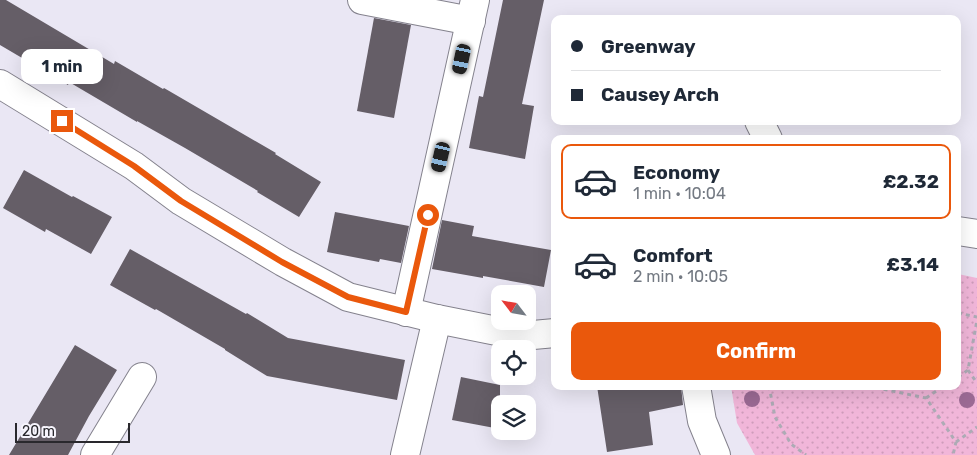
<!DOCTYPE html>
<html lang="en">
<head>
<meta charset="utf-8">
<style>
  body { margin:0; font-family:Rubik,sans-serif; background:#f2f2f3; color:#1f2937; height:100vh; display:flex; flex-direction:column; font-size:19px; white-space:nowrap }
  * { box-sizing:border-box; margin:0 }
  p { font-size:16px; color:#747a83 }
  .icon { flex:none; width:28px; height:28px; fill:none; stroke:currentColor; stroke-width:2; stroke-linecap:round; stroke-linejoin:round }
  .map { position:relative; flex:1; overflow:hidden }
  .drawer { position:absolute; left:551px; top:135px; width:410px; height:255px; display:flex; flex-direction:column; background:#fff; border-radius:10px; box-shadow:0 5px 20px #0002 }
  .drawer>* { flex:none }
  .banner { position:absolute; left:551px; top:15px; width:410px; height:110px; border-radius:10px; box-shadow:0 5px 20px #0002; display:grid; align-content:center; height:110px; padding:0 20px; background:#fff }
  .needle { width:32px; rotate:301deg }
  .fabs { position:absolute; left:491px; top:285px; display:grid; gap:10px }
  .fabs a { display:grid; place-items:center; width:45px; height:45px; border-radius:10px; background:#fff; box-shadow:0 5px 20px #0002; font-size:25px }
  .scale { position:absolute; left:15px; bottom:12px; width:115px; box-sizing:border-box; padding-left:5px; border:2px solid #29282d; border-top:0; font-size:14px; line-height:18px; white-space:nowrap; color:#29282d; -webkit-text-stroke:4px #f7f5fd; paint-order:stroke }
  .end { position:absolute; width:22px; height:22px; margin:-11px; border:6px solid #ea580c; background:#fff; box-shadow:0 0 0 2px #fff }
  .from { border-radius:50% }
  .bubble { position:absolute; height:35px; border-radius:10px; background:#fff; box-shadow:0 5px 20px #0002; font-size:16px; font-weight:700; line-height:35px; text-align:center }
  .car { position:absolute; width:15px; height:30px; margin:-15px -8px; border-radius:6px; box-shadow:0 0 4px 1px #0007; background:linear-gradient(#222 24%,#8ab4d8 0 40%,#222 0 76%,#8ab4d8 0 86%,#222 0) }
  .banner b { display:flex; align-items:center; gap:18px; height:48px; font-size:19px }
  .banner b+b { border-top:1px solid #e0e1e3 }
  .banner i { width:12px; height:12px; background:#1f2937 }
  ul { padding:9px 0 0; list-style:none }
  li { display:flex; align-items:center; gap:15px; height:75px; margin:0 10px 8px; padding:0 10px; border:2px solid transparent; border-radius:10px }
  li div { flex:1 }
  li b { display:block; font-size:19px }
  li em { font-style:normal; font-weight:700 }
  li.active { border-color:#ea580c }
  li>.icon { width:45px; height:45px; stroke-width:1.5 }
  .cta { display:flex; gap:10px; margin-top:auto; padding:10px 20px }
  .cta a { flex:1; height:58px; border-radius:10px; background:#ea580c; color:#fff; font-size:20px; font-weight:700; line-height:58px; text-align:center }
  .map>svg:first-child { display:block }
</style>
</head>
<body>
<div class="map">
<svg width="977" height="455" viewBox="0 0 977 455">
  <defs>
    <pattern id="park-dots" width="8" height="8" patternUnits="userSpaceOnUse" patternTransform="scale(1.25)"><rect width="8" height="8" fill="#f1b6d9"/><path d="M2 2h.1M6 6h.1" fill="none" stroke="#cf9cbb" stroke-width="1.8" stroke-linecap="round"/></pattern>
  </defs>
  <rect width="100%" height="100%" fill="#eae7f4"/>
  <path fill="url(#park-dots)" d="M958,274L977,278V455H755L737,423L731,386H958Z"/>
  <g fill="#655e67">
    <path d="M0,0H6L114,64L115,61L163,89L164,88L276,153L275,154L321,182L299,217L257,192L258,191L185,148L137,121V122L69,82L68,85L0,45Z"/>
    <path d="M503,0H544L522,104L534,106L525,159L469,148L479,96L483,97Z"/>
    <path d="M374,18L411,25L394,118L357,111Z"/>
    <path d="M24,170L72,197L73,196L112,217L91,254L46,229L45,232L3,208Z"/>
    <path d="M335,212L409,226L401,263L380,259L379,262L327,252Z"/>
    <path d="M442,220L474,226L472,236L551,250L544,287L483,276V278L432,269Z"/>
    <path d="M130,249L246,314L247,313L288,338L405,360L397,400L267,376L225,350V349L156,309L155,310L110,285Z"/>
    <path d="M75,345L117,370L89,416L68,455H9Z"/>
    <path d="M461,377L500,385V429L452,420Z"/>
    <path d="M597,386H681L683,405L649,412L653,445L607,452Z"/>
  </g>
  <g fill="none" stroke-linecap="round" stroke-linejoin="round">
    <defs>
      <g id="minor">
        <path d="M362,0L471,21"/>
        <path d="M0,84L134,166L181,201L283,262L348,297L437,319L522,336L555,333"/>
        <path d="M759,121L768,139"/>
        <path d="M958,231L977,234"/>
        <path d="M406,312L475,0"/>
        <path d="M696,386L702,421L716,455"/>
        <path d="M95,455L142,377"/>
        <path d="M405,455L437,319"/>
      </g>
    </defs>
    <use href="#minor" stroke="#84828d" stroke-width="30"/>
    <g stroke="#adabb5" stroke-width="3" stroke-dasharray="4 4" stroke-linecap="butt">
      <path d="M958,313L977,317"/>
      <path d="M968,370L977,383"/>
      <path d="M958,377L968,370L977,320"/>
      <path d="M769,386L775,417L791,444L806,455"/>
      <path d="M868,386L926,398L956,442L953,455"/>
      <path d="M926,398L944,386"/>
      <path d="M956,442L977,427"/>
    </g>
    <use href="#minor" stroke="#fff" stroke-width="28"/>
  </g>
  <g fill="#9b6a94">
    <circle cx="752" cy="399" r="8"/>
    <circle cx="967" cy="400" r="8"/>
  </g>
  <g fill="none" stroke-linecap="round" stroke-linejoin="round">
    <path stroke="#ea580c" stroke-width="6" d="M62,121L134,166L181,201L282,262L348,297L406,312L428,215"/>
  </g>
</svg>
<div class="fabs">
<a><svg class="needle" viewBox="-14 -14 28 28"><path d="M0-13l5 13h-10z" fill="#e53935"/><path d="M0 13l5-13h-10z" fill="#747a83"/></svg></a>
<a><svg class="icon" aria-label="locate" viewBox="0 0 24 24"><circle cx="12" cy="12" r="6"/><path d="M12 2v4M12 18v4M2 12h4M18 12h4"/></svg></a>
<a><svg class="icon" aria-label="layers" viewBox="0 0 24 24"><path d="M12 4l9 5-9 5-9-5zM3 14l9 5 9-5"/></svg></a>
</div>
<div class="scale">20 m</div>
<i class="end from" style="left:428px;top:215px"></i>
<i class="end" style="left:62px;top:121px"></i>
<div class="bubble" style="left:21px;top:49px;width:82px">1 min</div>
<i class="car" style="left:462px;top:59px;rotate:192deg"></i>
<i class="car" style="left:441px;top:157px;rotate:193deg"></i>
<div class="banner">
<b><i class="from"></i>Greenway</b>
<b><i></i>Causey Arch</b>
</div>
<section class="drawer">
<ul>
<li class="active"><svg class="icon" aria-label="car" viewBox="0 0 24 24"><path d="M5 17H2v-5l4-1 3-4h7l3 4 3 1v5h-3M9 17h6M6 11h13"/><circle cx="7" cy="17" r="2"/><circle cx="17" cy="17" r="2"/></svg><div><b>Economy</b><p>1 min · 10:04</p></div><em>£2.32</em></li>
<li><svg class="icon" aria-label="car" viewBox="0 0 24 24"><path d="M5 17H2v-5l4-1 3-4h7l3 4 3 1v5h-3M9 17h6M6 11h13"/><circle cx="7" cy="17" r="2"/><circle cx="17" cy="17" r="2"/></svg><div><b>Comfort</b><p>2 min · 10:05</p></div><em>£3.14</em></li>
</ul>
<div class="cta"><a>Confirm</a></div>
</section>
</div>
</body>
</html>
